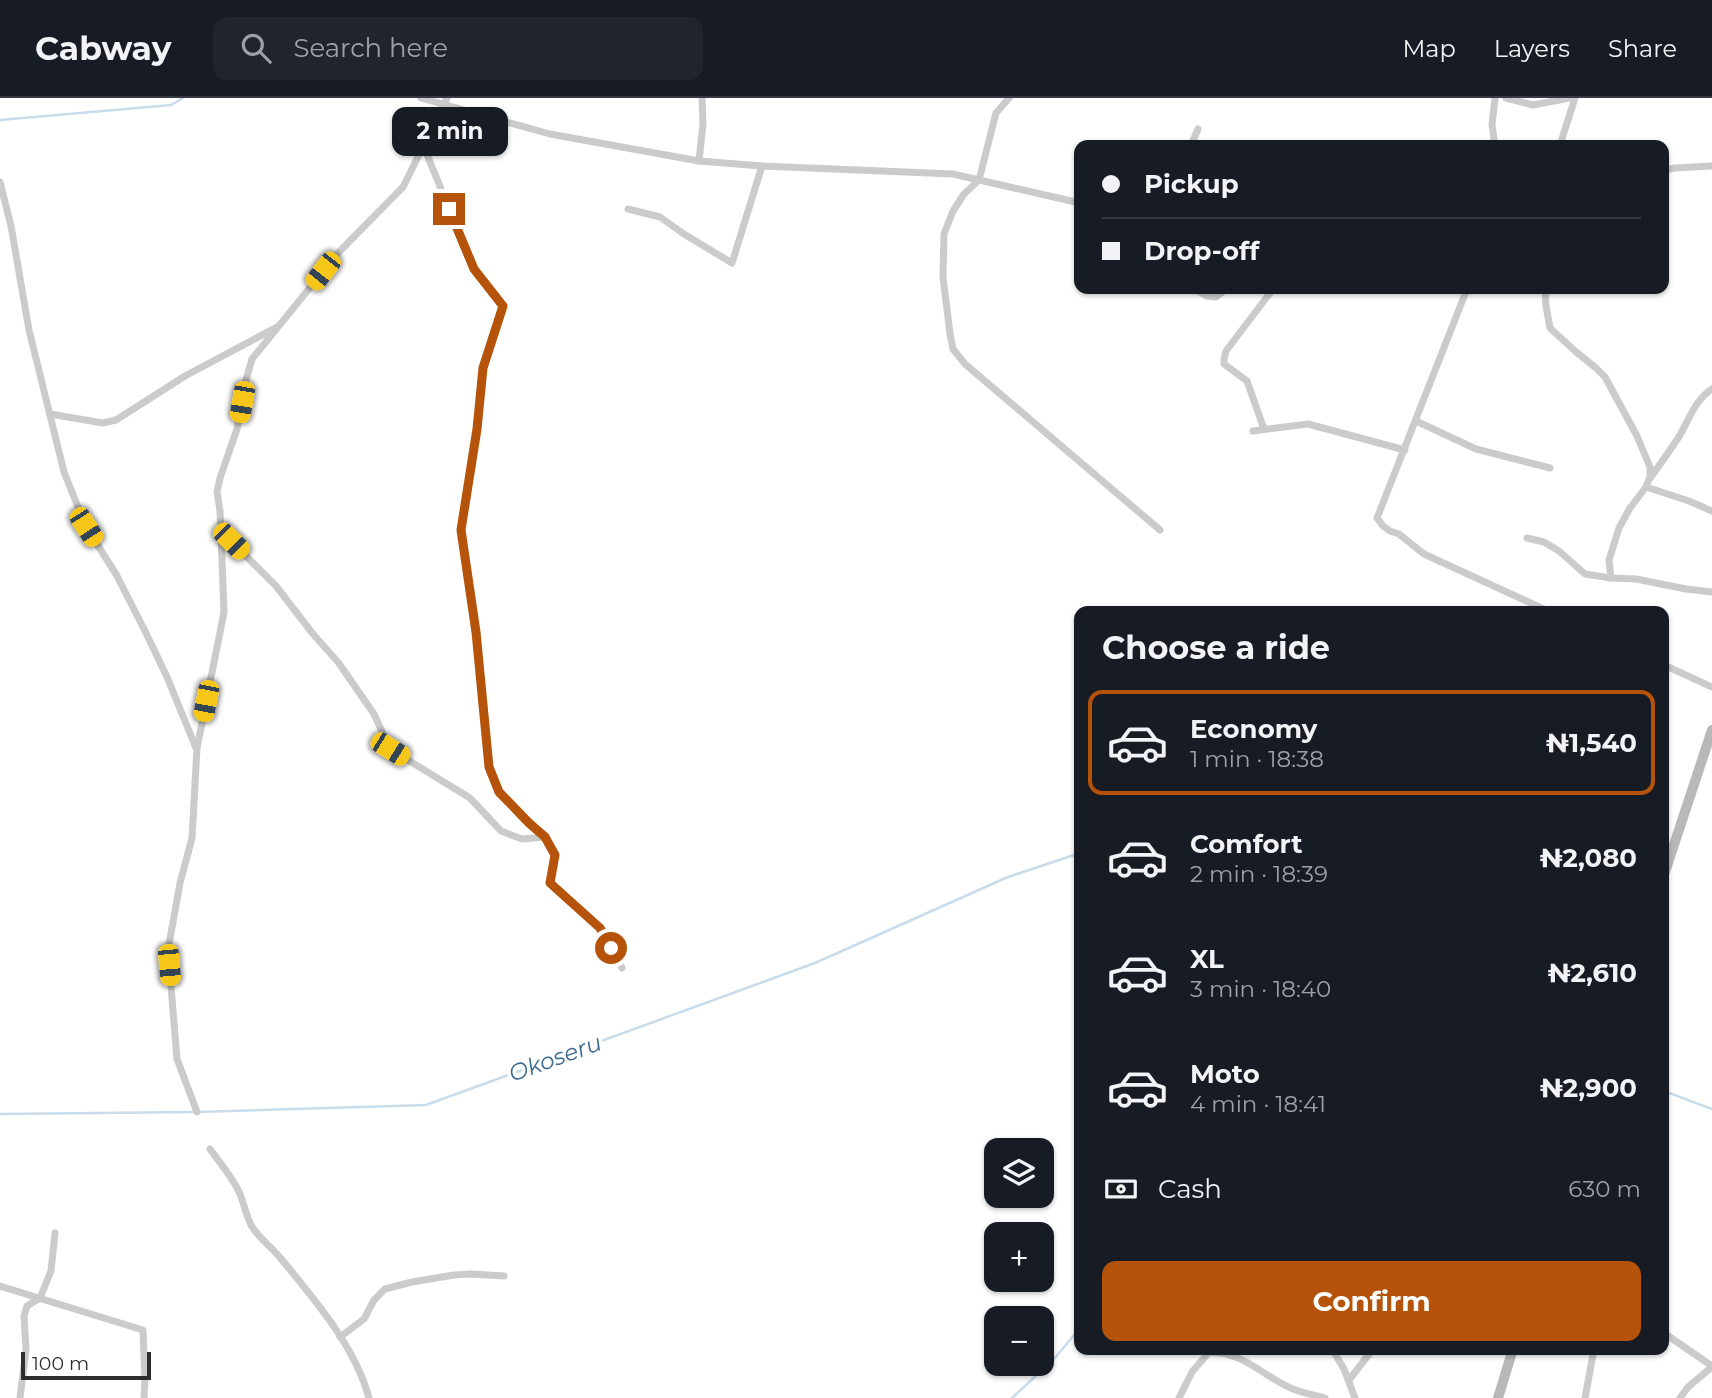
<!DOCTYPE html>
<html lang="en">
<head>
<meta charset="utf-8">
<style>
  body { margin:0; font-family:Montserrat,sans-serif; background:#20242c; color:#f1f3f6; height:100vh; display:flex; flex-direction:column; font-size:26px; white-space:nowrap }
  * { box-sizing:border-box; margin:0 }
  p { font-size:23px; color:#9ea1a6 }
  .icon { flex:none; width:38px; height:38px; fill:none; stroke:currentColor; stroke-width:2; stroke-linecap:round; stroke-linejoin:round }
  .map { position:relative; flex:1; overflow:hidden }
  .drawer { position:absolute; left:1074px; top:508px; width:595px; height:749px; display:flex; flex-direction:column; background:#171b24; border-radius:14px; box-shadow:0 2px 5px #0004 }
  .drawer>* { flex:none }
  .guide { position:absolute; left:1074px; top:42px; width:595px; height:154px; border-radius:14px; box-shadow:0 2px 5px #0004; display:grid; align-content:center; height:154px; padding:0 28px; background:#171b24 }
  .controls { position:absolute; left:984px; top:1040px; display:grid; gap:14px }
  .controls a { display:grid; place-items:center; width:70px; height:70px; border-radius:14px; background:#171b24; box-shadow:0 2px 5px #0004; font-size:35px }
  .scale { position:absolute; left:21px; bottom:18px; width:130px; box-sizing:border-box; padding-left:7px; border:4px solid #2e2e2e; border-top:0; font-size:19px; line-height:24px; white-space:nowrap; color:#2e2e2e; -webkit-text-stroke:5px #fff; paint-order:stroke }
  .end { position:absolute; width:32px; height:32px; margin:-16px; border:9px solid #b45309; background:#fff; box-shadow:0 0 0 4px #fff }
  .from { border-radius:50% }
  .bubble { position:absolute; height:49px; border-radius:14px; background:#171b24; box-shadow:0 2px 5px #0004; font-size:23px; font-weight:700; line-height:49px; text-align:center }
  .car { position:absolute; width:21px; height:42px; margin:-21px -10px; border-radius:9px; box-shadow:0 0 5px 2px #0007; background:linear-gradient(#f5c518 24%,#345 0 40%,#f5c518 0 76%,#345 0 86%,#f5c518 0) }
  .guide b { display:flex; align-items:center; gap:24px; height:66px; font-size:26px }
  .guide b+b { border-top:2px solid #363941 }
  .guide i { width:18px; height:18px; background:#f1f3f6 }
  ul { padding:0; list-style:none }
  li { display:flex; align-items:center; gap:21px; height:105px; margin:0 14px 10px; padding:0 14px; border:4px solid transparent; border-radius:14px }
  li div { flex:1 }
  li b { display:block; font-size:26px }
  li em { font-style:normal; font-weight:700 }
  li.on { border-color:#b45309 }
  li>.icon { width:63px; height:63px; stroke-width:1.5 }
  h2 { padding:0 28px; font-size:32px; line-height:84px }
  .pay { display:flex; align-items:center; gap:18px; height:77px; padding:0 28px; font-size:26px }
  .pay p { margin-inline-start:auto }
  .action { display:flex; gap:14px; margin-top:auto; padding:14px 28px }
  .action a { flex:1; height:80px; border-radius:14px; background:#b45309; color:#fff; font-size:28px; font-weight:700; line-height:80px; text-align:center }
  header { display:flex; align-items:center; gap:42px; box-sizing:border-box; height:98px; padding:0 35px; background:#171b24; border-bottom:2px solid #363941 }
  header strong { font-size:33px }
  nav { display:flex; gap:38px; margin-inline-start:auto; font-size:24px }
  .search { width:490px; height:63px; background:#20242c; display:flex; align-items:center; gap:18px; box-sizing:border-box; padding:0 24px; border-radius:14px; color:#9ea1a6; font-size:26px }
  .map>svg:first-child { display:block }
</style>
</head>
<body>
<header>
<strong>Cabway</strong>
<div class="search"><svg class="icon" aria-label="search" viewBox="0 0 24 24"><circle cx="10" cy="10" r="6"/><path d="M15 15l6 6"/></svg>Search here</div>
<nav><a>Map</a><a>Layers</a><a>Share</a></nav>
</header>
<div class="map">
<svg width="1712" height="1300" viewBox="0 0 1712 1300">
  <rect width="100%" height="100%" fill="#fff"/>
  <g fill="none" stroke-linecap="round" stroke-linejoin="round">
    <g stroke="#c8dcec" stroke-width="2.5">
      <path d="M0,22L171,7L183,0"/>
      <path d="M1664,993L1712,1011"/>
      <path d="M0,1016L197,1014L426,1007L815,865L1008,779L1080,755"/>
      <path d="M1012,1300L1054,1261L1080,1230"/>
    </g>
    <g stroke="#cbcbcb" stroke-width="7">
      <path d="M421,0L550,36L699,63L762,68L953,76L1080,105"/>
      <path d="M1009,0L996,15L979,82L964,96L953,113L944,136L943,179L950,236L953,251L965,266L1160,432"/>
      <path d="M1506,0L1533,7L1570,0"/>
      <path d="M423,47L474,171L503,208L483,270L477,331L461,432L476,534L489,669L499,694L529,725L545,739L555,757L550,785L600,830L622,870"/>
      <path d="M1191,47L1198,31"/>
      <path d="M1495,47L1492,27L1495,0"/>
      <path d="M1560,47L1575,0"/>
      <path d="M699,63L703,26L702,0"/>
      <path d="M1664,72L1675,70L1712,68"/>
      <path d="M0,84L11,128L29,232L64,374L86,429L116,476L145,533L167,579L196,650"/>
      <path d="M628,111L660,119L684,136L732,165L762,68"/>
      <path d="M1194,191L1207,198L1216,199L1226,191"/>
      <path d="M1467,191L1377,420L1383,428L1390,433L1399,436L1424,456L1548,513"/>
      <path d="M1545,191L1546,208L1550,230L1575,253L1596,270L1605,279L1637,338L1650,369V379L1646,389L1630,410L1619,430L1609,462L1611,480"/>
      <path d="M50,316L103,325L116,322L185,278L277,229"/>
      <path d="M1416,323L1476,351L1550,370"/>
      <path d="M1264,331L1247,283L1224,266V261L1226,253L1273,191"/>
      <path d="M1253,333L1308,326L1405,352"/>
      <path d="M1651,379C1661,365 1671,351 1680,337C1689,321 1696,301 1712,291"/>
      <path d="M1646,389L1689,403L1712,413"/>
      <path d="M220,432L276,488L313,536L338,564L374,616L390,651L470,700L501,733L522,741L545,739"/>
      <path d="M1527,440L1544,444L1559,453L1585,476L1611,480L1636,481L1686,491L1712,494"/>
      <path d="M1664,567L1712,589"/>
      <path d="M197,1014L177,961L168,852L180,785L192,740L197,650L224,514L220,413L217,394L220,380L237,331L244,289L252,261L338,155L403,89L447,0"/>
      <path d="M210,1051C220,1065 233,1080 240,1096C244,1106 246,1117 251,1127C259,1141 273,1150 283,1163C316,1204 355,1248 369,1300"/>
      <path d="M0,1188L143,1232L145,1282L144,1300"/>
      <path d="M1664,1235L1712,1268"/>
      <path d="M340,1239L364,1221L374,1202L385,1191L412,1184L454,1177L471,1176L504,1178"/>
      <path d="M1332,1251L1344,1271L1355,1300"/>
      <path d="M1349,1282L1373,1251"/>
      <path d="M20,1300L26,1252L24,1218L27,1208L40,1200L51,1173L55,1135"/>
      <path d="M1179,1300L1192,1274L1209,1254C1245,1254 1263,1279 1293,1291C1303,1295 1315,1297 1325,1300"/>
      <path d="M1585,1300L1594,1251"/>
      <path d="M1680,1300L1688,1289L1712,1269"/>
    </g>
    <g stroke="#b8b8b8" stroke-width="10">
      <path d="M1664,777L1712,632"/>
      <path d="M1498,1300L1513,1251"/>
    </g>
  </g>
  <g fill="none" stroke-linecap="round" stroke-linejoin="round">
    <path stroke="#b45309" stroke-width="9" d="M449,111L474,171L503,208L483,270L477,331L461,432L476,534L489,669L499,694L529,725L545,739L555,757L550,785L600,830L611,850"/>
  </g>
  <g text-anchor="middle" stroke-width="7" stroke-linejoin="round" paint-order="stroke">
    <g font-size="23" font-style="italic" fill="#3c6b91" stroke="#fff">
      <text transform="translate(555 960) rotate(-20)" y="8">Okoseru</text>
    </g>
  </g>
</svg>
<div class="controls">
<a><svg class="icon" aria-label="layers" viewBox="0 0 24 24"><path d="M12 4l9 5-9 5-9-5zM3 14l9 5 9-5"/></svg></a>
<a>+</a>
<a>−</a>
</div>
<div class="scale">100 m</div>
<i class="end from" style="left:611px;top:850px"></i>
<i class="end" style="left:449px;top:111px"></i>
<div class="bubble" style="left:392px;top:9px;width:116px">2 min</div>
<i class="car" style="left:323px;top:173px;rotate:218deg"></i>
<i class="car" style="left:242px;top:304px;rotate:190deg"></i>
<i class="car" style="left:86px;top:429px;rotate:147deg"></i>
<i class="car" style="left:231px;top:443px;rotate:135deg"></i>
<i class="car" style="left:206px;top:603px;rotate:191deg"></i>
<i class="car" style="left:390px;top:651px;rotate:122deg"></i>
<i class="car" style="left:169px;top:867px;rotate:175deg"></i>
<div class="guide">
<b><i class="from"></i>Pickup</b>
<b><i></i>Drop-off</b>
</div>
<section class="drawer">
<h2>Choose a ride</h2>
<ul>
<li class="on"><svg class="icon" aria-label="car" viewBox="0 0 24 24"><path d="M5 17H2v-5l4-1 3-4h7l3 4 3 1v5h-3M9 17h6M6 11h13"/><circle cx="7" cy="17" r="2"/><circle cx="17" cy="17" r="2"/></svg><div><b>Economy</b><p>1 min · 18:38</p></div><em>₦1,540</em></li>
<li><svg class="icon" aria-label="car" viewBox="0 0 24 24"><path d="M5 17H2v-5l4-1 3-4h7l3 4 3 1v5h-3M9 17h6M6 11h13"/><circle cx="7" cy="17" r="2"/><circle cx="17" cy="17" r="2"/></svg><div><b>Comfort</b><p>2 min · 18:39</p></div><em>₦2,080</em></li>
<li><svg class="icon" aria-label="car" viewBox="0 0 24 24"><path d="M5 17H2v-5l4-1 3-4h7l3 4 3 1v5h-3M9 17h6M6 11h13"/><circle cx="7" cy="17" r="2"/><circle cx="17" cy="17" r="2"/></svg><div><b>XL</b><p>3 min · 18:40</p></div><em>₦2,610</em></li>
<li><svg class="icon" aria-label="car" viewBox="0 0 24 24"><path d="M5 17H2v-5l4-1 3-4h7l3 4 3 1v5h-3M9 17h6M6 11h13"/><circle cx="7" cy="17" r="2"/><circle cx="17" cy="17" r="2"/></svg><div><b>Moto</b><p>4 min · 18:41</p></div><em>₦2,900</em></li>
</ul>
<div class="pay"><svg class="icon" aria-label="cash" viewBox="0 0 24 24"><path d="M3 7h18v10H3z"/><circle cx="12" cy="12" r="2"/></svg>Cash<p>630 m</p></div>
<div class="action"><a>Confirm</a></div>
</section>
</div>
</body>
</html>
